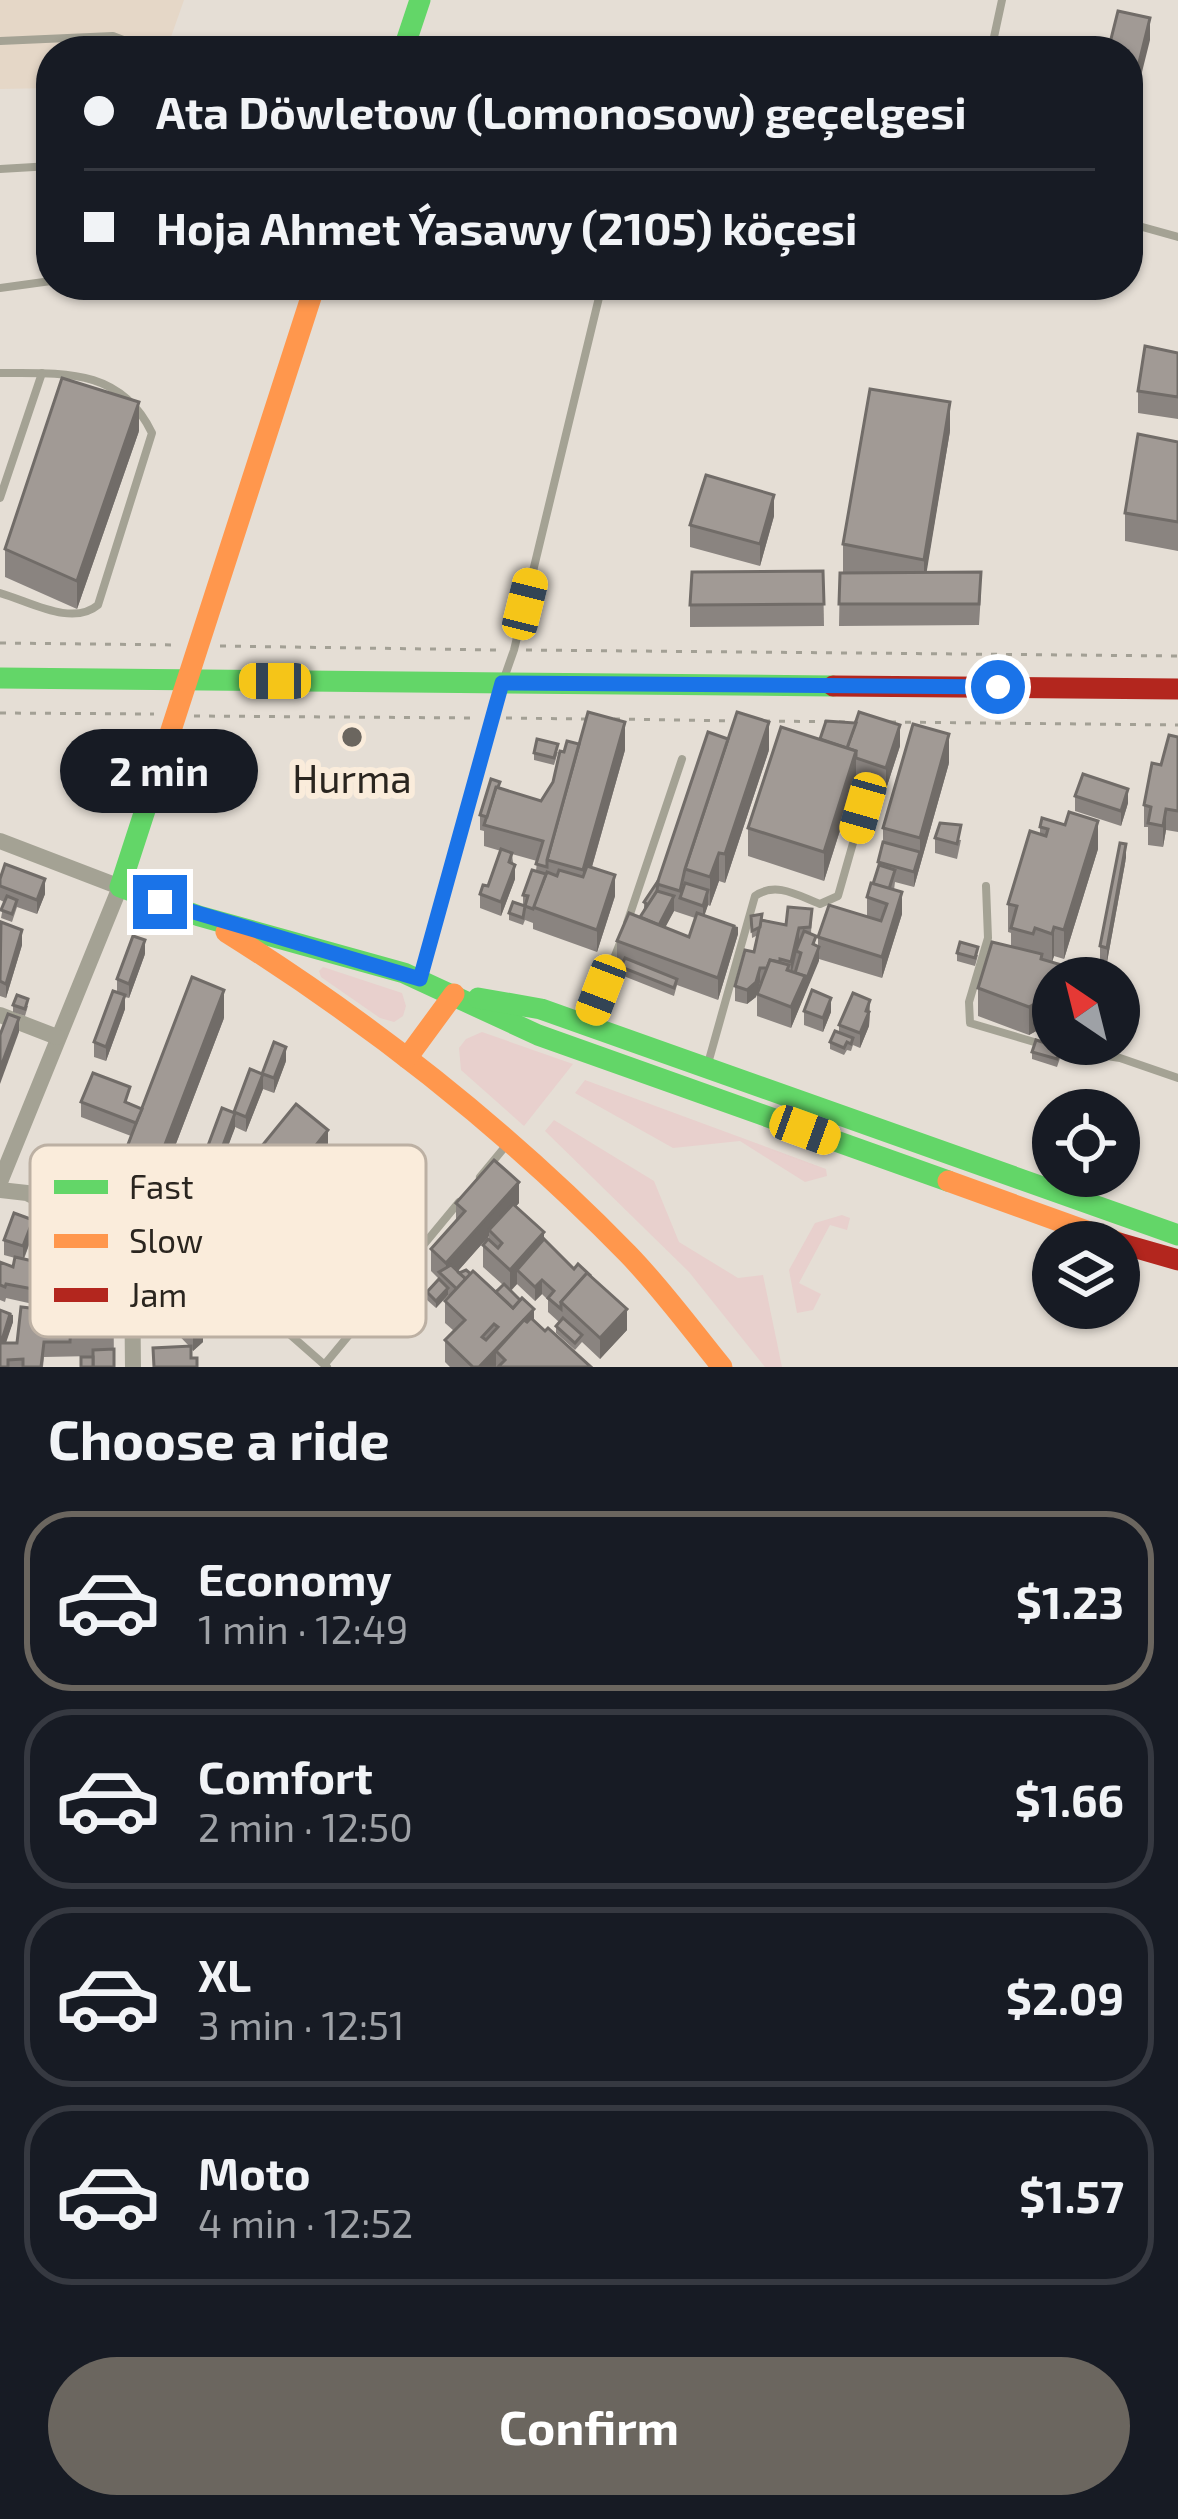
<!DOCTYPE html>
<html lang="en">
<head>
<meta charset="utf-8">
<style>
  body { margin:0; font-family:"Exo 2",sans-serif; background:#20242c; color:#f1f3f6; height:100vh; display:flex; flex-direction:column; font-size:45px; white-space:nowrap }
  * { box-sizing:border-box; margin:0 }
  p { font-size:39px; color:#9ea1a6 }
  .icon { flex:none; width:66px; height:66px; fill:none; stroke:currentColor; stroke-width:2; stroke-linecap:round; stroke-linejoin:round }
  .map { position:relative; height:1367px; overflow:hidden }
  .panel { display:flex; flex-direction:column; background:#171b24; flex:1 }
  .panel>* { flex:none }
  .hud { position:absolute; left:36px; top:36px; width:1107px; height:264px; border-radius:48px; box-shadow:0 3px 9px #0004; display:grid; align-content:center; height:264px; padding:0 48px; background:#171b24 }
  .needle { width:78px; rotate:325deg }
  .buttons { position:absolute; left:1032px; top:957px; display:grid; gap:24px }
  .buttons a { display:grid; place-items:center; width:108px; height:108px; border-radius:50%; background:#171b24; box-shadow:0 3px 9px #0004; font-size:60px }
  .end { position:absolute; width:54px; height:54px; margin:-27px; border:15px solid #1a73e8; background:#fff; box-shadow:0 0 0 6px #fff }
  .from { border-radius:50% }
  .bubble { position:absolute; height:84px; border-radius:42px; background:#171b24; box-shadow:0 3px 9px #0004; font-size:39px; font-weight:700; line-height:84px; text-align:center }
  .car { position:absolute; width:36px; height:72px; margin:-36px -18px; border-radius:15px; box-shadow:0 0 9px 3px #0007; background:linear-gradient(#f5c518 24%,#345 0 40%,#f5c518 0 76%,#345 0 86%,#f5c518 0) }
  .hud b { display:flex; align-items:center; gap:42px; height:114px; font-size:45px }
  .hud b+b { border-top:3px solid #363941 }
  .hud i { width:30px; height:30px; background:#f1f3f6 }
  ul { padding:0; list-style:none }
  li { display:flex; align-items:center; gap:36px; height:180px; margin:0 24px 18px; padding:0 24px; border:6px solid #363941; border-radius:48px }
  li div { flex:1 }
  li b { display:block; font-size:45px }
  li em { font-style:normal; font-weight:700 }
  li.on { border-color:#6b665f }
  li>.icon { width:108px; height:108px; stroke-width:1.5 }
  h2 { padding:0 48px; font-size:54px; line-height:144px }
  .action { display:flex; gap:24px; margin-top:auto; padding:24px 48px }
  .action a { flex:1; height:138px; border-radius:72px; background:#6b665f; color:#fff; font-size:48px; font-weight:700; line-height:138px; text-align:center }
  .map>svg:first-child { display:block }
</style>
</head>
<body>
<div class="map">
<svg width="1178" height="1367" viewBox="0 0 1178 1367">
  <rect width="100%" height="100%" fill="#e5ded5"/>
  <path fill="#e5d7c7" d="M0,0H184L166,51H51V88L0,89Z"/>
  <g fill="#e8d0cd">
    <path d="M323,967L402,993L406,1006L403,1016L394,1022L380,1018L321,977L319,971Z"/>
    <path d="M482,1032L573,1064L524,1126L461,1070L459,1048L466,1039Z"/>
    <path d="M585,1080L826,1169L827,1176L805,1182L740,1141L673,1148L575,1093Z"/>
    <path d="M554,1120L654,1181L679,1242L738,1278L763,1275L782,1367H765L689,1272L545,1131Z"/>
    <path d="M842,1215L850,1218L847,1230L830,1225L799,1283L821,1294L813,1310L797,1313L789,1270L815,1223Z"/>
  </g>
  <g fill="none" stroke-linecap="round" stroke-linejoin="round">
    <g stroke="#a3a095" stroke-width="3" stroke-dasharray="6 9" stroke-linecap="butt">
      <path d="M0,643L180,645"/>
      <path d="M220,646L498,650"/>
      <path d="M526,650L1178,656"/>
      <path d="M0,713L154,714"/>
      <path d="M194,716L478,718"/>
      <path d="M506,718L586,719"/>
      <path d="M614,719L736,721"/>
      <path d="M764,721L856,722"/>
      <path d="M890,722L1178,725"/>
    </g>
    <g stroke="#a4a294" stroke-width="8">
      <path d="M0,41L113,36L126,41L132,51"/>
      <path d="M273,51L342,46L366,51"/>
      <path d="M991,51L1002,0"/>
      <path d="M0,169L51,166"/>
      <path d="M1128,223L1178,237"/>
      <path d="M0,288L51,281"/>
      <path d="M0,373C63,373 121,368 152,433L98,605C72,627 29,601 0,593"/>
      <path d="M0,498L42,373"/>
      <path d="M986,886L988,938L969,1002L970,1023L1041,1044"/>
      <path d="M627,923L682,759"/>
      <path d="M420,979L490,718L514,650L602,285"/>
      <path d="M588,1024L620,943"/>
      <path d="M1056,1048L1120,1058L1178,1078"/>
      <path d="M707,1067L755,896C776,881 799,896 820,904L838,896L863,808"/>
      <path d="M480,1177L509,1142"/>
      <path d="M206,1261L327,1367"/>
      <path d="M325,1364L459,1202"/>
    </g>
    <g stroke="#a4a294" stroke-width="16">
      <path d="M0,841L120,887L0,1182"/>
      <path d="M0,1015L57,1037"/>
      <path d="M0,1190L27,1193L109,1233L121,1243L132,1270L133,1367"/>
    </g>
    <g stroke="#63d668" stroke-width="21">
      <path d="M403,51L420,0"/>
      <path d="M0,678L833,686"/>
      <path d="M163,755L120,887L199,916L404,973L538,1035L948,1181"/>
      <path d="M478,998L541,1009L1178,1235"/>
    </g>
    <g stroke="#ff974d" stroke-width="21">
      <path d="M163,755L315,285"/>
      <path d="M226,932C371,1023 508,1131 628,1254C662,1289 691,1329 722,1367"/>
      <path d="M407,1058L454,994"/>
      <path d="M948,1181L1117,1242"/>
    </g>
    <g stroke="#b3261e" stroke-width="21">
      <path d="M833,686L1178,689"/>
      <path d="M1119,1243L1178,1260"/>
    </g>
  </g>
  <g fill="#8a8480" fill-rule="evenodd">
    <path d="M1178,353V419L1138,413V391Z"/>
    <path d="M139,431L77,609L5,577V549Z"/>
    <path d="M950,431L926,572L981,593L979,625L839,626L840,573H848L843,572V544Z"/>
    <path d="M1178,442V551L1125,541V513Z"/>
    <path d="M774,516L760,566L690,547V525Z"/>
    <path d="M823,571L824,626L690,627V605Z"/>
    <path d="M1178,737V832L1166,830L1163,847L1148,845V827H1144V805L1161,765Z"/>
    <path d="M820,739L900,746L886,789L856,780L824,881L748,856V828Z"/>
    <path d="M579,744L625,750L592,867L615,896L597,952L533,929V923L525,920L523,925L509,920V913L523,906V895L536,871L537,861L512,854L515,879L501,916L480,908V894L488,886L501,851L484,846V831L480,830V815L500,788L541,801L553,782L564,752Z"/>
    <path d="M769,750L725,883L719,881L710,906L708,905L704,915L738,934L718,1000L677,985L674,996L621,975L623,964L617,962V941L640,917L644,909V902ZM674,911L695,918L689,937L665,927Z"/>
    <path d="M558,752L554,765L534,760V753Z"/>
    <path d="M949,763L914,887L895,882L894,890L902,914L882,978L819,959L791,1028L757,1016V994L762,982H760L756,997L747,1004L735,1001V986L754,952L758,935L752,938L751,916L786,925L812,909L811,934L816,946H818V937L867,917V897L878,871V862L883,842V828Z"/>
    <path d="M1075,796L1128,803L1121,826L1075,811Z"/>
    <path d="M1040,827L1098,849L1064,959L1054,956L1052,962L1082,978H1053V1034L1038,1030L1029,1035L978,1016V988L1011,946V933L1008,932V904L1040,834Z"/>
    <path d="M935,838L961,840L957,859L935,853Z"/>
    <path d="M1126,858L1107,962L1100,960V946Z"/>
    <path d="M0,879L45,894L37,914L17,907L12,922L1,918L4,902L0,900Z"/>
    <path d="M0,920L22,945L6,998L0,996Z"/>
    <path d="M957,953L978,955L975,966L957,961Z"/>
    <path d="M145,954L129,998L125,997V1009L106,1061L94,1057V1042L117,992V979Z"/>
    <path d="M13,1005L28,1006L25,1016L13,1012Z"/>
    <path d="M804,1011L831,1012L823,1032L804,1025Z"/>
    <path d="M870,1014L869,1026L860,1048L853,1045L851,1051L847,1050L844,1055L830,1049V1042L839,1032V1025Z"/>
    <path d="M224,1018L156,1196L124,1184V1155L131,1136L81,1117V1102H130L129,1104L142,1109Z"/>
    <path d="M1032,1052L1061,1055L1057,1067L1032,1059Z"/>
    <path d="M286,1061L274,1093L263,1089L246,1132L235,1127L219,1170L208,1166L191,1210L178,1205V1191L262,1074Z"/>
    <path d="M328,1158L318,1170L340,1216L317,1244L282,1215L258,1244L226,1218V1190Z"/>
    <path d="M70,1163L69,1167L97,1192L91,1207L59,1194L61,1176L47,1173V1166Z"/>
    <path d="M119,1201L151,1209L145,1226L119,1215Z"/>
    <path d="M456,1203H519L516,1206L627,1330L600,1359L582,1342L575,1350L556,1333V1326L559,1322L548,1312V1300L542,1294L535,1301L517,1284L511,1291L534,1321L591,1367H450L445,1362V1340L454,1331L445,1323V1301L450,1296L448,1295L436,1308L427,1300V1292L439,1279L431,1271V1249L456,1221ZM489,1236V1240L483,1245V1267L503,1285L494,1291L458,1271Z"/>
    <path d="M33,1234L24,1259L46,1264L44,1289L37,1287L33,1304L6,1298L5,1302L0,1300V1262L13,1267L15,1258L4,1255V1240Z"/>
    <path d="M175,1244L197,1284L181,1304L203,1342L193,1351L191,1348L153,1367L189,1346L166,1322L154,1324L153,1304L157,1298L146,1289V1267Z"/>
    <path d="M78,1257L113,1258L114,1367L93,1356L44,1357L43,1367H0V1310L13,1322L5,1343H17L48,1310L52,1268L72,1283L91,1286V1276L78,1272ZM61,1306L81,1308V1316L71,1318L60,1316Z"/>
  </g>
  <g fill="#716c68">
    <path d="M1150,18V40L1128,128V107Z"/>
    <path d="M139,402V431L77,609V581Z"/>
    <path d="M950,402V431L924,588V560Z"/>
    <path d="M774,495V516L760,566V544Z"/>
    <path d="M625,722V750L583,898V870Z"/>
    <path d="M769,722V750L725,883V854Z"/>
    <path d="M900,725V746L886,789V768Z"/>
    <path d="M949,734V763L914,887V872L920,852V838Z"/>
    <path d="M856,751V779L824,881V852Z"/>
    <path d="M1128,789V803L1121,826V811Z"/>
    <path d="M1166,809V830L1163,847V826Z"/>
    <path d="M1098,821V849L1064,959V930Z"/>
    <path d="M1126,844V858L1107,962V948Z"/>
    <path d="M719,853V881L710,906V877Z"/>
    <path d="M515,865V879L501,916V902Z"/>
    <path d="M615,875V896L597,952V930Z"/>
    <path d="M45,879V894L37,914V900Z"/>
    <path d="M708,890V905L703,920V906Z"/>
    <path d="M902,892V914L882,978V957Z"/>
    <path d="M674,896V911L656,945V931Z"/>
    <path d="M734,926L738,927V934L718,1000V978Z"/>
    <path d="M1054,927V956L1052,962V934Z"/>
    <path d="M799,928V942L791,976V962Z"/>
    <path d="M22,930V945L6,998V984Z"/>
    <path d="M145,940V954L129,998V984Z"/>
    <path d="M819,947V961L791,1028V1007Z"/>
    <path d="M760,968V982L756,997L747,1004V990Z"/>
    <path d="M224,990V1018L156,1196V1168Z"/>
    <path d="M125,995V1009L106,1061V1047Z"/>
    <path d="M831,998V1012L823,1032V1018Z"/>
    <path d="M870,1000L869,1026L860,1048V1033Z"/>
    <path d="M1038,1002V1030L1029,1035V1007Z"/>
    <path d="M19,1018V1032L0,1084V1069Z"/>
    <path d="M286,1047V1061L274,1093V1078Z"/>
    <path d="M263,1074V1089L246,1132V1117Z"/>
    <path d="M235,1113V1128L219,1170V1156Z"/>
    <path d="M328,1130V1158L305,1187V1159Z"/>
    <path d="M208,1152V1166L191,1210V1196Z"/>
    <path d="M97,1177V1192L91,1207V1192Z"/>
    <path d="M519,1182V1203L492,1233L489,1230V1236L449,1281L446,1279V1263Z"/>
    <path d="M282,1186V1215L258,1244V1216Z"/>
    <path d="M340,1188V1216L317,1244V1215Z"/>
    <path d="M151,1195V1209L145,1226V1211Z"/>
    <path d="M33,1220V1234L23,1260V1246Z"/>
    <path d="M544,1232V1254L517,1270V1284L510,1291V1270Z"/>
    <path d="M197,1263V1284L172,1314L174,1291Z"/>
    <path d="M542,1280V1294L535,1301V1287Z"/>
    <path d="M448,1288V1295L436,1308V1301Z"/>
    <path d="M534,1309V1330L496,1351V1367H479Z"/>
    <path d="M627,1309V1330L600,1359V1338Z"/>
    <path d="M10,1314L13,1315V1322L1,1358V1343Z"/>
    <path d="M203,1328V1342L193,1351V1336Z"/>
  </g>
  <g fill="#a19a95" stroke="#716c68" stroke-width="3" fill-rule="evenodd">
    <path d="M1118,11L1150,18L1128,107V51H1108Z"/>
    <path d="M1145,346L1178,353V397L1138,391Z"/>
    <path d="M62,378L139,402L77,581L5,549Z"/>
    <path d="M870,389L950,402L924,560L843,544Z"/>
    <path d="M1138,434L1178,442V522L1125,513Z"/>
    <path d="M706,475L774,495L760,544L690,525Z"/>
    <path d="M823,571L824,604L690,605L692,572Z"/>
    <path d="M981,572L979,604H839L840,573Z"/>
    <path d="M588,712L625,722L583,870L547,860Z"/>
    <path d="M737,712L769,722L725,854L719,853L710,877L685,869Z"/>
    <path d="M859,712L900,725L886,768L856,758V751L847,748Z"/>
    <path d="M826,721L856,723L847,748L820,739Z"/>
    <path d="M913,724L949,734L920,838L883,828Z"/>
    <path d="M781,727L856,751L824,852L748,828Z"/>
    <path d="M708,732L728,739L685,869L680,891L657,884Z"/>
    <path d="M1169,735L1178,737V811L1166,809L1163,826L1148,823L1151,807L1144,805L1152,763L1161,765Z"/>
    <path d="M537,739L558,744L554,758L534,753Z"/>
    <path d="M567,741L579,744L547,860V867L536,864L543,841L484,825L496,787L541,801L553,782L560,751L564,752Z"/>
    <path d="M1083,774L1128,789L1121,811L1075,796Z"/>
    <path d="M491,779L500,782L498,787H496L487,817L480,815Z"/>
    <path d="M1069,812L1098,821L1064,930L1054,927L1052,934L1035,928L1033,934L1011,928L1017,906L1008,904L1030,831L1046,836L1048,829L1040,827L1042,818L1065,825Z"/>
    <path d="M940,823L961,825L957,844L935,838Z"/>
    <path d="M883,842L920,852L914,872L878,862Z"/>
    <path d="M1120,843L1126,844L1107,948L1100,946Z"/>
    <path d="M501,849L512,853L509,862L515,865L501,902L480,894L483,885L488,886Z"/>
    <path d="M5,864L45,879L37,900L0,886V879Z"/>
    <path d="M879,865L895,870L889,889L873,884Z"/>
    <path d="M587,866L615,875L597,930L533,907L547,872L557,876L559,870L583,877Z"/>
    <path d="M532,870L546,874L533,909L525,906L528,896L523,895Z"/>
    <path d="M658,881L657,891L645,910L647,904L644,902Z"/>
    <path d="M685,883L708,890L703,906L680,898Z"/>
    <path d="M871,883L902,892L882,957L818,937L829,905L881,921L887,904L867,897Z"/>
    <path d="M657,891L674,896L659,925L640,917Z"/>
    <path d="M7,896L17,900L12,914L1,910Z"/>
    <path d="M513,902L525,906L523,918L509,913Z"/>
    <path d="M788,907L812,909L810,927L799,928L791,962L780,959V962L770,960L767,968H760L756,982L747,990L735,986L745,950L754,952L761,920L786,925Z"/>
    <path d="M629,913L689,937L697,913L734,926L718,978L617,941Z"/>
    <path d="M762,914L760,927L752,931L751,916Z"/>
    <path d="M1,922L22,930L6,984L0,981Z"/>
    <path d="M804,931L816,936L813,944L819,947L805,983V976L795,973L801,953L796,951Z"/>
    <path d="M133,936L145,940L129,984L117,979Z"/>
    <path d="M960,942L978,947L975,958L957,953Z"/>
    <path d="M992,942L1042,954L1041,959L1082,971L1080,978H1053V1006L1038,1002L1029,1007L978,988Z"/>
    <path d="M625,958L677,979L674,988L621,967Z"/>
    <path d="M770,960L789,965L787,970L805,976L791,1007L757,994Z"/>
    <path d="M192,977L224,990L156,1168L124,1155Z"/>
    <path d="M812,990L831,998L823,1018L804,1011Z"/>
    <path d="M113,991L125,995L106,1047L94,1042Z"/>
    <path d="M853,993L870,1000L866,1011L869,1012L860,1033L839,1025Z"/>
    <path d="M17,995L28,999L25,1009L13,1005Z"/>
    <path d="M8,1014L19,1018L0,1069V1035Z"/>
    <path d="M835,1031L853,1038L851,1044L847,1042L844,1048L830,1042Z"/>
    <path d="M1036,1040L1061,1048L1057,1059L1032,1052Z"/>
    <path d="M274,1042L286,1047L274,1078L263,1074L246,1117L234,1112L250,1069L262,1074Z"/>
    <path d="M93,1073L130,1087L125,1102L142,1109L136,1123L81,1102Z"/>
    <path d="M296,1104L328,1130L305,1159L340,1188L317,1215L282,1186L258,1216L226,1190Z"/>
    <path d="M222,1108L235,1113L219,1156L208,1152L191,1196L178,1191L195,1147L206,1151Z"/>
    <path d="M494,1160L519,1182L446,1263L431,1249L465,1211L456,1203Z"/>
    <path d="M513,1204L544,1232L510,1270L483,1245L488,1239L498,1248L502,1243L489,1230Z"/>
    <path d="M14,1213L33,1220L23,1246L4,1240Z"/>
    <path d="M544,1239L574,1269L578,1264L591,1276L587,1273L561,1302V1309L548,1298L554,1291L542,1280L535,1287L517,1270Z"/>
    <path d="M15,1257L46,1264L44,1274L37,1273L33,1289L6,1284L5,1287L0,1285V1262L13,1267Z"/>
    <path d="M451,1265L466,1279L457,1289L439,1272Z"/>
    <path d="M52,1268L72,1270L70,1283L86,1284V1286H81V1293L61,1292L58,1316L71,1318L70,1342H44L41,1367H23V1359L8,1360V1367H0V1310L10,1314L1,1343H17L21,1307L48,1310Z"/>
    <path d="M466,1270L471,1274L466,1279L459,1273Z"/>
    <path d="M473,1271L513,1308L522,1298L534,1309L479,1367H473L445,1340L465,1320L445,1301ZM494,1324L498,1327L486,1340L482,1337Z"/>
    <path d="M587,1273L627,1309L600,1338L561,1302Z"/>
    <path d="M439,1279L448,1288L436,1301L427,1292Z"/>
    <path d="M504,1284L520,1300L513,1308L496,1292Z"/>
    <path d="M531,1318L545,1331L548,1328L591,1367H498L505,1360L496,1351L524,1320L527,1322Z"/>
    <path d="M563,1318L582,1335L575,1343L556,1326Z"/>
    <path d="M191,1346V1358H197V1367H154L153,1348Z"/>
    <path d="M114,1349V1367H93V1350Z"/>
    <rect x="81" y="1357" width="12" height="10"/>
  </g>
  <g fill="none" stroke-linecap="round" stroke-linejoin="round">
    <path stroke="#1a73e8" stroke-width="15" d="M160,902L420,979L502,683L998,687"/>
  </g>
  <circle fill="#6b665f" stroke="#faecdb" stroke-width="4.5" cx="352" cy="737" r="12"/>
  <g text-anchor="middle" stroke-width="12" stroke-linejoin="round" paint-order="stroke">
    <g font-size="39" fill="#2a251f" stroke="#faecdb">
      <text x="352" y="793">Hurma</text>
    </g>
  </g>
  <rect x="30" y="1145" width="396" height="192" rx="18" fill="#faecdb" stroke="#bcb0a3" stroke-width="3"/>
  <rect x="54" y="1180" width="54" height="14" fill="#63d668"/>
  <rect x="54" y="1234" width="54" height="14" fill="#ff974d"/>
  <rect x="54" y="1288" width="54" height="14" fill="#b3261e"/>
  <g font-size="33" fill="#2a251f">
    <text x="129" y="1199">Fast</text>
    <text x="129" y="1253">Slow</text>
    <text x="129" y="1307">Jam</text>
  </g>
</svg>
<div class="buttons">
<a><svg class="needle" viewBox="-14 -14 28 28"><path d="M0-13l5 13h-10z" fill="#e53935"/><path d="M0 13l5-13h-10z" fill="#9ea1a6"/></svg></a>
<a><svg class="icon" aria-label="locate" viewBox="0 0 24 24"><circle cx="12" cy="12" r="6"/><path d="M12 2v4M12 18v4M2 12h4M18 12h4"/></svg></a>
<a><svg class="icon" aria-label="layers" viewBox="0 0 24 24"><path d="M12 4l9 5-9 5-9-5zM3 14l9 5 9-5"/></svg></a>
</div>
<i class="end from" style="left:998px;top:687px"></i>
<i class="end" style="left:160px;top:902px"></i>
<div class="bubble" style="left:60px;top:729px;width:198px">2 min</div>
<i class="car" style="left:525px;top:604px;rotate:14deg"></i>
<i class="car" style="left:275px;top:681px;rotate:270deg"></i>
<i class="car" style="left:863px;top:808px;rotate:196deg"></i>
<i class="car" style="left:601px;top:990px;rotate:201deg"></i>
<i class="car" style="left:805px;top:1130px;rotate:110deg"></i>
<div class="hud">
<b><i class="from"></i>Ata Döwletow (Lomonosow) geçelgesi</b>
<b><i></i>Hoja Ahmet Ýasawy (2105) köçesi</b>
</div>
</div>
<section class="panel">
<h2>Choose a ride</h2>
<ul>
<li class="on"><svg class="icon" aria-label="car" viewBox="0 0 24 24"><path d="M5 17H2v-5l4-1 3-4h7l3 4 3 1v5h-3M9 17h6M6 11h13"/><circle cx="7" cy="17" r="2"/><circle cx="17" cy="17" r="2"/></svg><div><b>Economy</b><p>1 min · 12:49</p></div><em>$1.23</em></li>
<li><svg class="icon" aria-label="car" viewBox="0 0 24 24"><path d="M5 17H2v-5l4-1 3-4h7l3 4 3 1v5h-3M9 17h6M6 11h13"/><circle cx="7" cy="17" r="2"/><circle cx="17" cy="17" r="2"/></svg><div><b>Comfort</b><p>2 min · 12:50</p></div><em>$1.66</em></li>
<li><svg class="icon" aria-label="car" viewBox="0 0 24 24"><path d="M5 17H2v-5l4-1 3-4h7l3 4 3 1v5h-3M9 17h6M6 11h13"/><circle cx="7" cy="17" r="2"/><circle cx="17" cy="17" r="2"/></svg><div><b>XL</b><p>3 min · 12:51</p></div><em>$2.09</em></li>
<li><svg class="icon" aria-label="car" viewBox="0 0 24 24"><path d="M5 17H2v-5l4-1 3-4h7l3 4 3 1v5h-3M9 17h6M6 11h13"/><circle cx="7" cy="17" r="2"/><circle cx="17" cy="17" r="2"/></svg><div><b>Moto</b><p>4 min · 12:52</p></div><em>$1.57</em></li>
</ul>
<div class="action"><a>Confirm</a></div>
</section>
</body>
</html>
